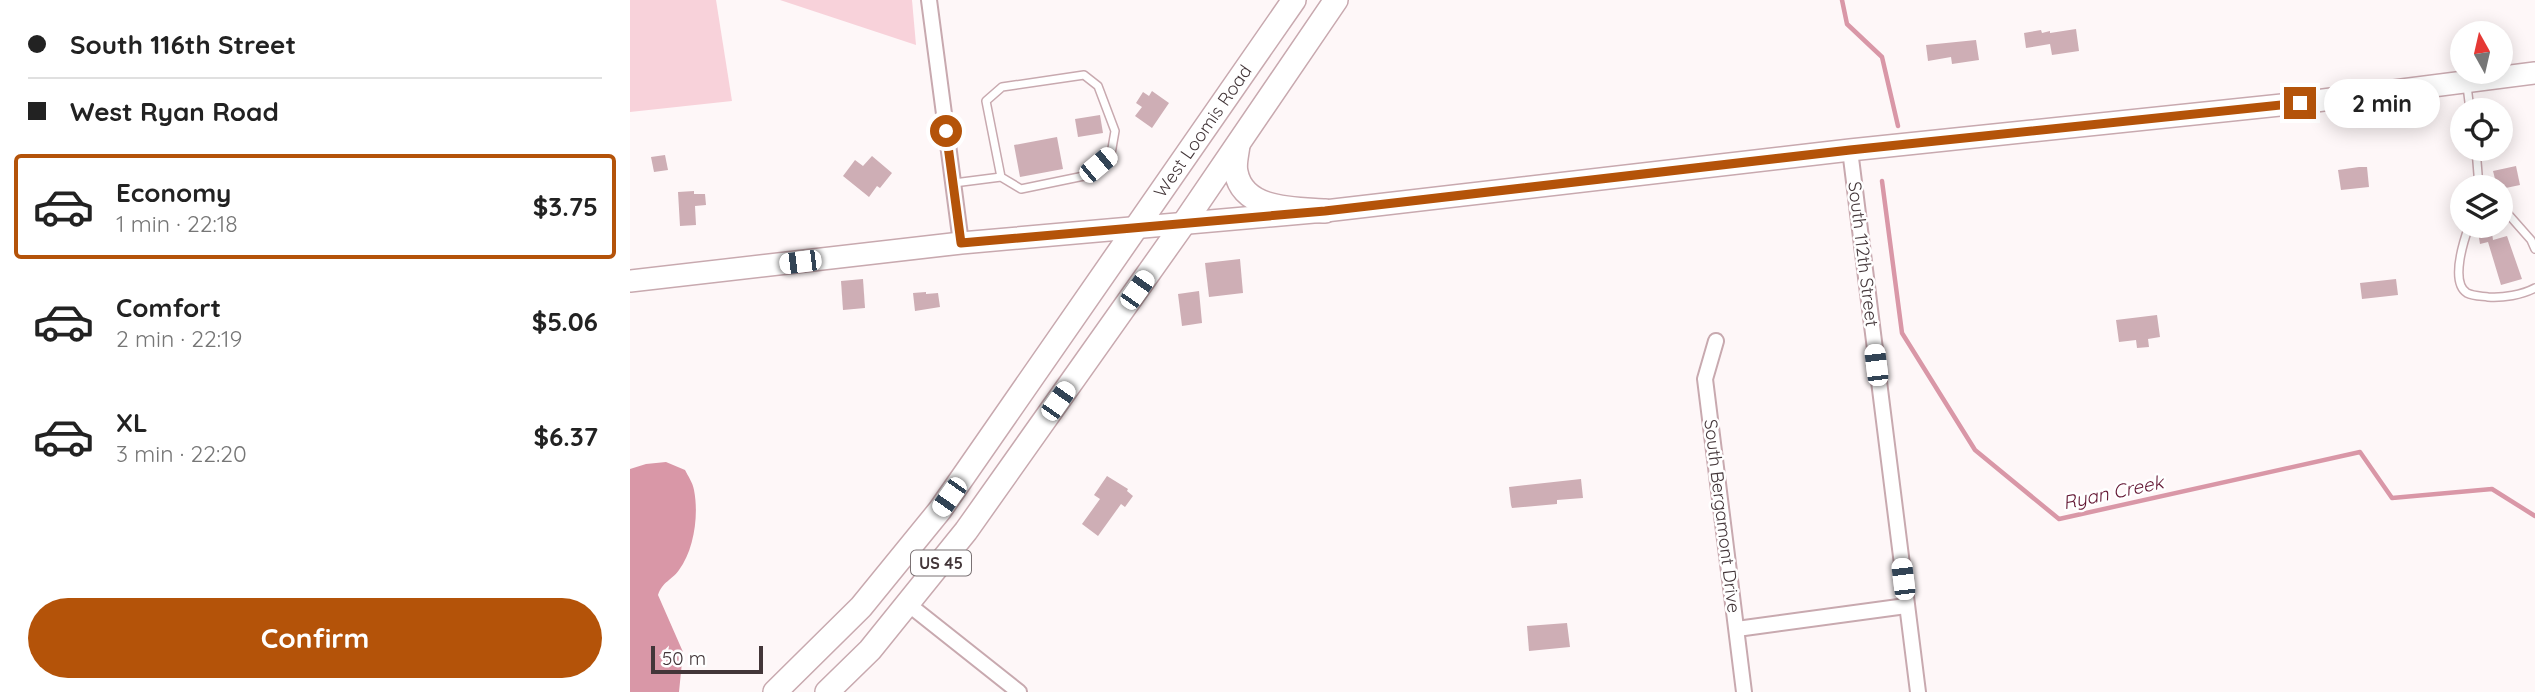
<!DOCTYPE html>
<html lang="en">
<head>
<meta charset="utf-8">
<style>
  body { margin:0; font-family:Quicksand,sans-serif; background:#f6f6f6; color:#222; height:100vh; display:flex; flex-direction:column; font-size:26px; white-space:nowrap }
  * { box-sizing:border-box; margin:0 }
  p { font-size:23px; color:#767676 }
  .icon { flex:none; width:38px; height:38px; fill:none; stroke:currentColor; stroke-width:2; stroke-linecap:round; stroke-linejoin:round }
  .map { position:relative; flex:1; overflow:hidden }
  .drawer { display:flex; flex-direction:column; background:#fff; width:630px }
  .drawer>* { flex:none }
  .top-card { display:grid; align-content:center; height:154px; padding:0 28px; background:#fff }
  .needle { width:46px; rotate:352deg }
  .controls { position:absolute; left:1820px; top:21px; display:grid; gap:14px }
  .controls a { display:grid; place-items:center; width:63px; height:63px; border-radius:50%; background:#fff; box-shadow:0 4px 18px #0003; font-size:35px }
  .scale { position:absolute; left:21px; bottom:18px; width:112px; box-sizing:border-box; padding-left:7px; border:4px solid #433639; border-top:0; font-size:19px; line-height:24px; white-space:nowrap; color:#433639; -webkit-text-stroke:5px #fff; paint-order:stroke }
  .end { position:absolute; width:32px; height:32px; margin:-16px; border:9px solid #b45309; background:#fff; box-shadow:0 0 0 4px #fff }
  .from { border-radius:50% }
  .bubble { position:absolute; height:49px; border-radius:24px; background:#fff; box-shadow:0 4px 18px #0003; font-size:23px; font-weight:700; line-height:49px; text-align:center }
  .car { position:absolute; width:21px; height:42px; margin:-21px -10px; border-radius:9px; box-shadow:0 0 5px 2px #0007; background:linear-gradient(#fff 24%,#345 0 40%,#fff 0 76%,#345 0 86%,#fff 0) }
  .top-card b { display:flex; align-items:center; gap:24px; height:66px; font-size:26px }
  .top-card b+b { border-top:2px solid #e0e0e0 }
  .top-card i { width:18px; height:18px; background:#222 }
  ul { padding:0; list-style:none }
  li { display:flex; align-items:center; gap:21px; height:105px; margin:0 14px 10px; padding:0 14px; border:4px solid transparent; border-radius:7px }
  li div { flex:1 }
  li b { display:block; font-size:26px }
  li em { font-style:normal; font-weight:700 }
  li.on { border-color:#b45309 }
  li>.icon { width:63px; height:63px; stroke-width:1.5 }
  .action { display:flex; gap:14px; margin-top:auto; padding:14px 28px }
  .action a { flex:1; height:80px; border-radius:42px; background:#b45309; color:#fff; font-size:28px; font-weight:700; line-height:80px; text-align:center }
  main { display:flex; flex:1; min-height:0 }
  .map>svg:first-child { display:block }
</style>
</head>
<body>
<main>
<section class="drawer">
<div class="top-card">
<b><i class="from"></i>South 116th Street</b>
<b><i></i>West Ryan Road</b>
</div>
<ul>
<li class="on"><svg class="icon" aria-label="car" viewBox="0 0 24 24"><path d="M5 17H2v-5l4-1 3-4h7l3 4 3 1v5h-3M9 17h6M6 11h13"/><circle cx="7" cy="17" r="2"/><circle cx="17" cy="17" r="2"/></svg><div><b>Economy</b><p>1 min · 22:18</p></div><em>$3.75</em></li>
<li><svg class="icon" aria-label="car" viewBox="0 0 24 24"><path d="M5 17H2v-5l4-1 3-4h7l3 4 3 1v5h-3M9 17h6M6 11h13"/><circle cx="7" cy="17" r="2"/><circle cx="17" cy="17" r="2"/></svg><div><b>Comfort</b><p>2 min · 22:19</p></div><em>$5.06</em></li>
<li><svg class="icon" aria-label="car" viewBox="0 0 24 24"><path d="M5 17H2v-5l4-1 3-4h7l3 4 3 1v5h-3M9 17h6M6 11h13"/><circle cx="7" cy="17" r="2"/><circle cx="17" cy="17" r="2"/></svg><div><b>XL</b><p>3 min · 22:20</p></div><em>$6.37</em></li>
</ul>
<div class="action"><a>Confirm</a></div>
</section>
<div class="map">
<svg width="1905" height="692" viewBox="0 0 1905 692">
  <rect width="100%" height="100%" fill="#fef7f8"/>
  <g fill="#f8d2da">
    <path d="M0,0H86L102,101L0,112Z"/>
    <path d="M150,0H282L286,45Z"/>
  </g>
  <path fill="#d997a7" d="M36,462L55,470C58,476 63,483 64,490C69,515 64,550 49,570C41,581 33,581 28,595L53,652L49,692H0V469L16,464Z"/>
  <g fill="none" stroke-linecap="round" stroke-linejoin="round">
    <g stroke="#d997a7" stroke-width="4.5">
      <path d="M1212,0L1217,24L1252,57L1268,126"/>
      <path d="M1252,181L1272,333L1345,450L1429,519L1730,452L1762,498L1862,489L1905,516"/>
    </g>
  </g>
  <g fill="#ceaeb5">
    <path d="M1446,29L1449,51L1422,55L1420,44L1396,48L1394,33L1411,30L1412,33L1420,31V33Z"/>
    <path d="M1346,40L1349,60L1322,64L1321,57L1298,61L1296,45Z"/>
    <path d="M522,91L539,103L522,128L505,116L512,107L506,103L513,92L519,96Z"/>
    <path d="M470,115L473,133L448,137L445,119Z"/>
    <path d="M427,137L433,169L390,177L384,145Z"/>
    <path d="M35,155L38,170L24,172L21,157Z"/>
    <path d="M242,156L262,173L250,188L247,186L239,197L213,176L225,160L233,166Z"/>
    <path d="M1886,166L1890,185L1871,189L1867,187L1863,171Z"/>
    <path d="M1729,167H1737L1739,187L1711,190L1708,170Z"/>
    <path d="M64,191V194H75L76,205L65,206L66,225L50,226L48,192Z"/>
    <path d="M1847,226H1861L1863,240L1877,236L1892,279L1871,285L1858,242L1850,244Z"/>
    <path d="M610,259L613,293L579,297L575,263Z"/>
    <path d="M233,279L235,308L213,310L211,281Z"/>
    <path d="M1766,279L1768,295L1732,299L1730,283Z"/>
    <path d="M569,291L572,323L552,326L548,294Z"/>
    <path d="M296,292V294L308,293L310,307L285,311L283,293Z"/>
    <path d="M1527,315L1530,337L1518,339L1519,347L1507,348L1506,340L1489,342L1486,320Z"/>
    <path d="M477,476L498,489L497,491L503,496L495,507L491,504L468,536L452,524L470,499L464,495Z"/>
    <path d="M951,479L953,498L927,500V504L882,508L881,505L879,487Z"/>
    <path d="M937,623L940,647L899,651L897,626Z"/>
  </g>
  <g fill="none" stroke-linecap="round" stroke-linejoin="round">
    <defs>
      <g id="lane">
        <path d="M1837,86L1840,110"/>
        <path d="M1846,149L1849,187"/>
        <path d="M324,183L371,177L391,189L454,176L481,154L485,131L468,86L454,75L372,87L356,101L371,177"/>
        <path d="M1871,206L1901,240L1905,249"/>
        <path d="M1839,226C1834,240 1820,282 1837,293C1843,296 1851,296 1858,297C1873,298 1892,295 1905,288"/>
      </g>
      <g id="street">
        <path d="M299,0L331,243"/>
        <path d="M1220,150L1288,692"/>
        <path d="M1086,341L1075,379L1114,692"/>
        <path d="M278,604L389,692"/>
        <path d="M1107,629L1276,606"/>
      </g>
      <path id="secondary" d="M0,281L331,243L695,211L1220,150L1670,103L1905,73"/>
      <g id="primary">
        <path d="M608,145C607,154 604,164 606,172C613,211 665,209 695,211"/>
        <path id="s1" d="M145,692L231,607L310,510L664,0"/>
        <path d="M197,692L240,650L336,531L554,223L706,0"/>
      </g>
    </defs>
    <use href="#lane" stroke="#c8a9af" stroke-width="10"/>
    <use href="#street" stroke="#c8a9af" stroke-width="18"/>
    <use href="#secondary" stroke="#c8a9af" stroke-width="24"/>
    <use href="#primary" stroke="#c8a9af" stroke-width="26"/>
    <use href="#lane" stroke="#fff" stroke-width="7"/>
    <use href="#street" stroke="#fff" stroke-width="14"/>
    <use href="#secondary" stroke="#fff" stroke-width="21"/>
    <use href="#primary" stroke="#fff" stroke-width="23"/>
  </g>
  <g fill="none" stroke-linecap="round" stroke-linejoin="round">
    <path stroke="#b45309" stroke-width="9" d="M316,131L331,243L695,211L1220,150L1670,103"/>
  </g>
  <g text-anchor="middle" stroke-width="5" stroke-linejoin="round" paint-order="stroke">
    <rect fill="#fff" stroke="#7b7274" stroke-width="2" x="281" y="550.5" width="60" height="25" rx="5"/>
    <g font-size="16" font-weight="bold" fill="#433639">
      <text x="311" y="569">US 45</text>
    </g>
    <g font-size="18" fill="#433639" stroke="#fff">
      <text dy="6" stroke="none"><textPath href="#s1" startOffset="707">West Loomis Road</textPath></text>
      <text transform="translate(1233 254) rotate(83)" y="6">South 112th Street</text>
      <text transform="translate(1092 516) rotate(83)" y="6">South Bergamont Drive</text>
    </g>
    <g font-size="19" font-style="italic" fill="#621532" stroke="#fff">
      <text transform="translate(1483 492) rotate(-12)" y="7">Ryan Creek</text>
    </g>
  </g>
</svg>
<div class="controls">
<a><svg class="needle" viewBox="-14 -14 28 28"><path d="M0-13l5 13h-10z" fill="#e53935"/><path d="M0 13l5-13h-10z" fill="#767676"/></svg></a>
<a><svg class="icon" aria-label="locate" viewBox="0 0 24 24"><circle cx="12" cy="12" r="6"/><path d="M12 2v4M12 18v4M2 12h4M18 12h4"/></svg></a>
<a><svg class="icon" aria-label="layers" viewBox="0 0 24 24"><path d="M12 4l9 5-9 5-9-5zM3 14l9 5 9-5"/></svg></a>
</div>
<div class="scale">50 m</div>
<i class="end from" style="left:316px;top:131px"></i>
<i class="end" style="left:1670px;top:103px"></i>
<div class="bubble" style="left:1694px;top:79px;width:116px">2 min</div>
<i class="car" style="left:468px;top:165px;rotate:50deg"></i>
<i class="car" style="left:170px;top:262px;rotate:263deg"></i>
<i class="car" style="left:507px;top:290px;rotate:35deg"></i>
<i class="car" style="left:1246px;top:365px;rotate:353deg"></i>
<i class="car" style="left:428px;top:401px;rotate:35deg"></i>
<i class="car" style="left:319px;top:497px;rotate:215deg"></i>
<i class="car" style="left:1273px;top:579px;rotate:353deg"></i>
</div>
</main>
</body>
</html>
